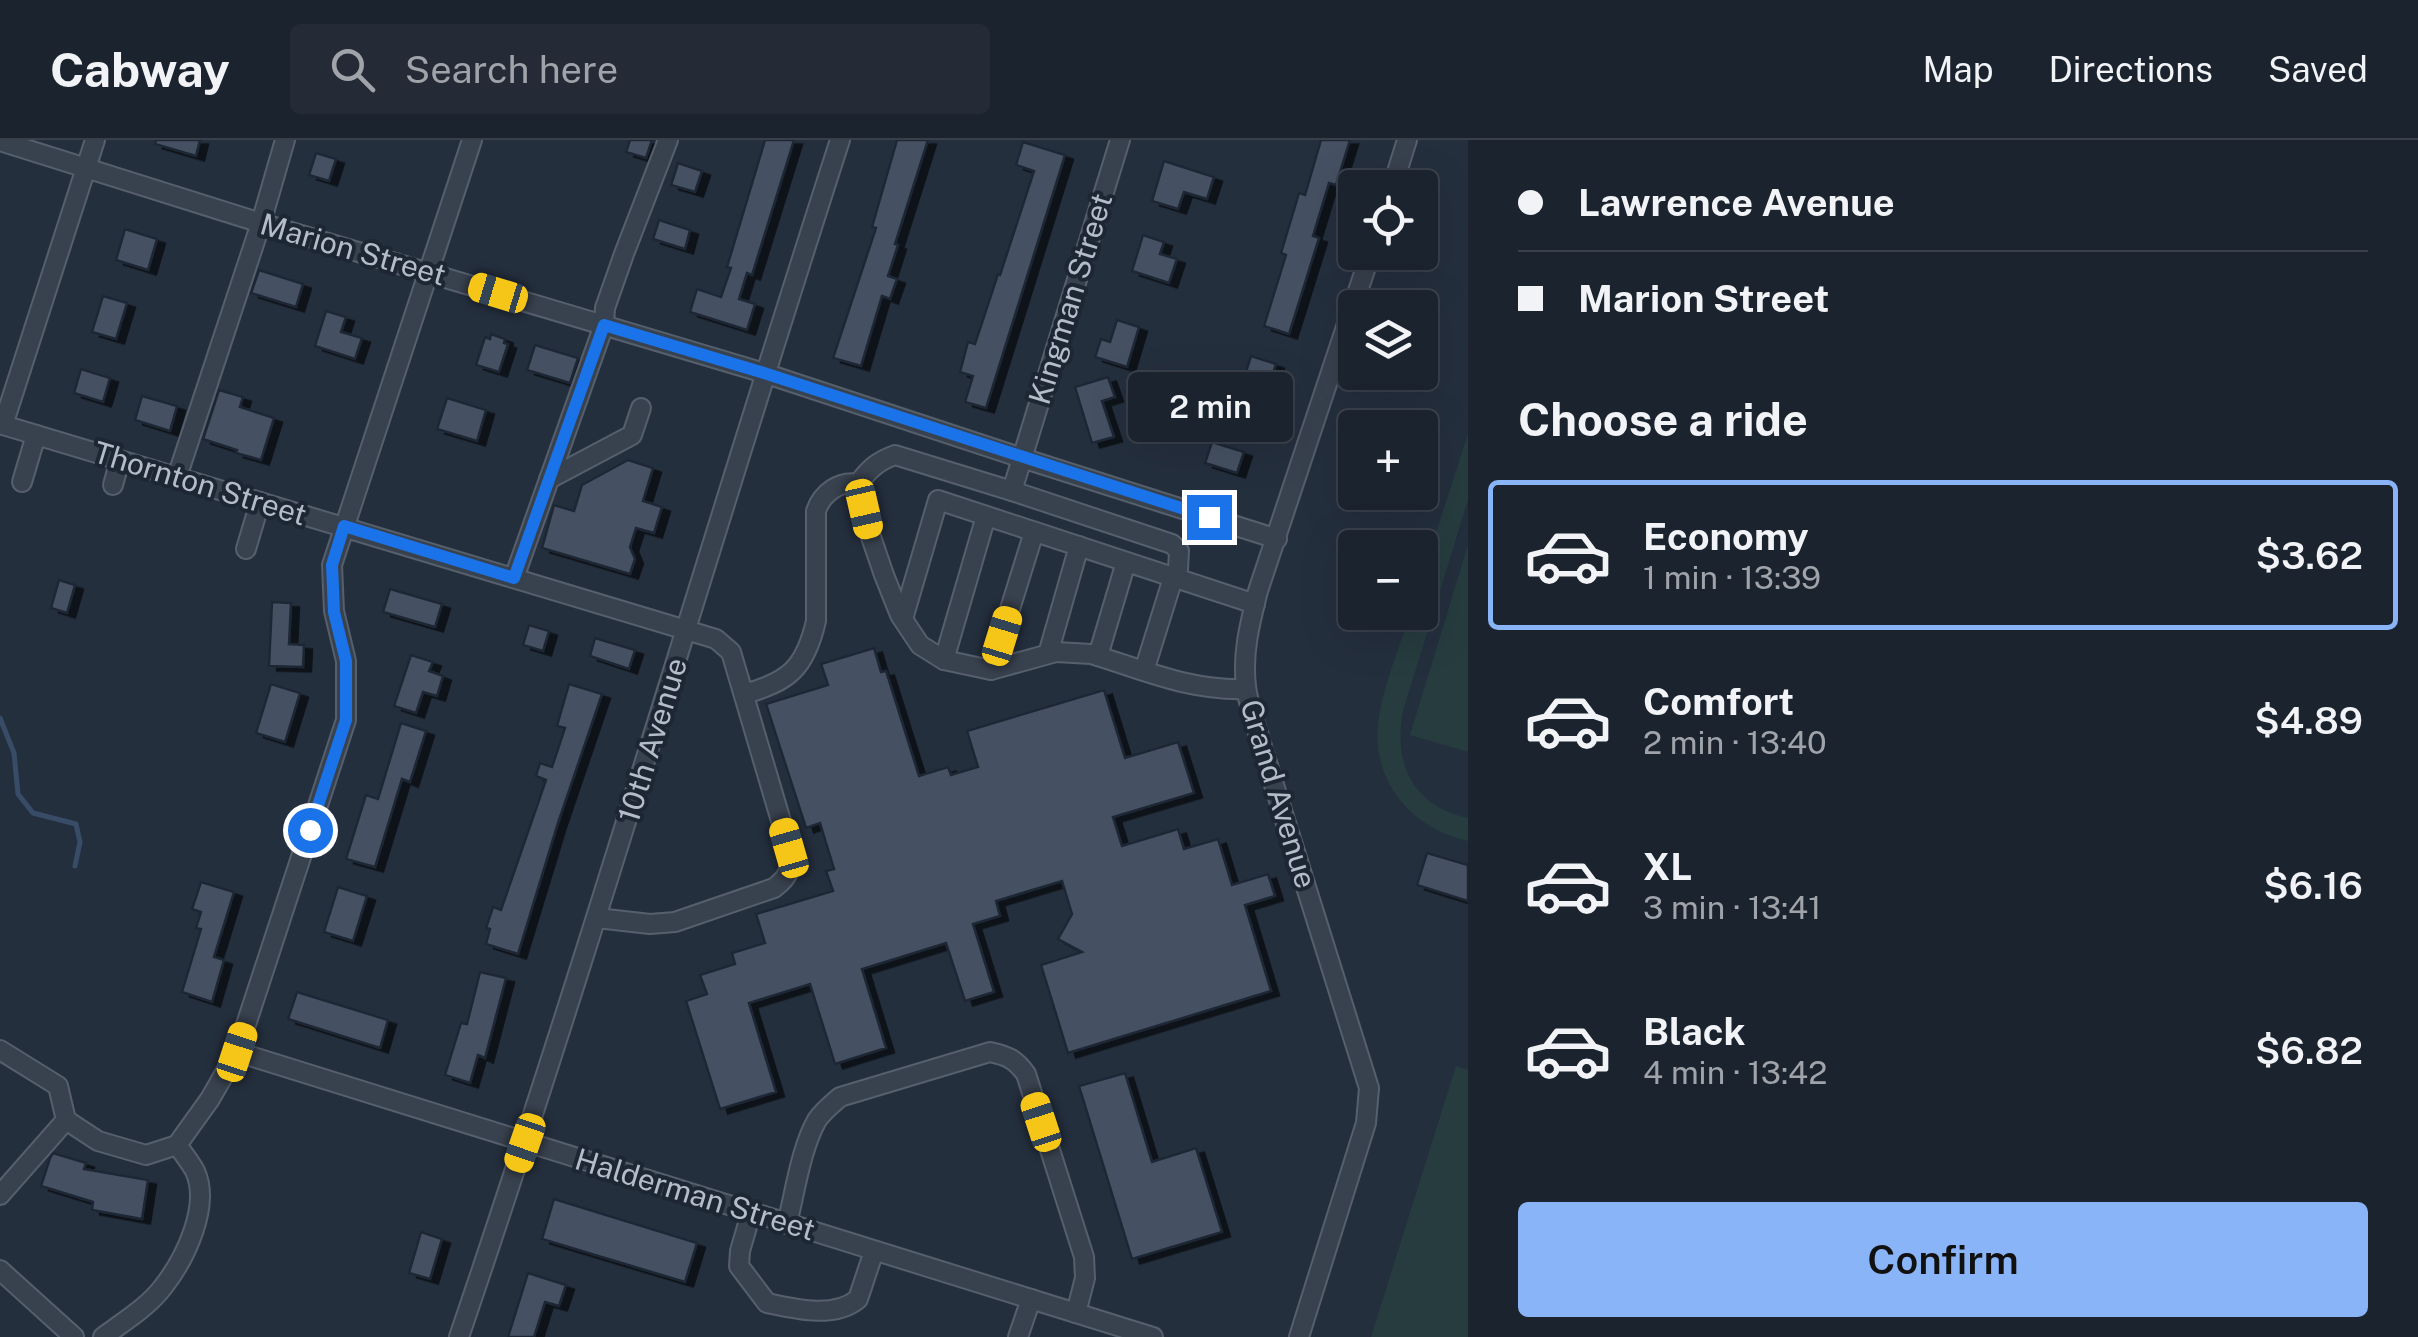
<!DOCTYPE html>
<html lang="en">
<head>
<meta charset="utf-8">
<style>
  body { margin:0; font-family:"Public Sans",sans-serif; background:#242b36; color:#f1f3f6; height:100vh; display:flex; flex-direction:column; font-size:38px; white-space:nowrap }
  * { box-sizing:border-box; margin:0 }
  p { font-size:32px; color:#a0a4aa }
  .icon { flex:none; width:55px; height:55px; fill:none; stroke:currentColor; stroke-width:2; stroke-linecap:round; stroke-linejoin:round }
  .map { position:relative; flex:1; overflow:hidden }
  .details { display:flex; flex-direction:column; background:#1b232e; width:950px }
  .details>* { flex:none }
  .hud { display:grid; align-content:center; height:220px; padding:0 50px; background:#1b232e }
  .tools { position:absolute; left:1338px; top:30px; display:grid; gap:20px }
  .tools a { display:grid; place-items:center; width:100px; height:100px; border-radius:10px; background:#1b232e; box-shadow:0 10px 40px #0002,0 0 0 2px #39404a; font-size:50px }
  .end { position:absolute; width:45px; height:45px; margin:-22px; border:12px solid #1a73e8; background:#fff; box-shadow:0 0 0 5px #fff }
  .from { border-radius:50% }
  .bubble { position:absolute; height:70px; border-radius:10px; background:#1b232e; box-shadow:0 10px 40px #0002,0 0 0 2px #39404a; font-size:32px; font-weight:600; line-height:70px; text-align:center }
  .car { position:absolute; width:30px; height:60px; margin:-30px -15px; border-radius:12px; box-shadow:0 0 8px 2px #0007; background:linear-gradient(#f5c518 24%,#345 0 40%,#f5c518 0 76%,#345 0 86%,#f5c518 0) }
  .hud b { display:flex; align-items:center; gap:35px; height:95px; font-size:38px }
  .hud b+b { border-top:2px solid #39404a }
  .hud i { width:25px; height:25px; background:#f1f3f6 }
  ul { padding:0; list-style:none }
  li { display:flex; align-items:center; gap:30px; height:150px; margin:0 20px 15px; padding:0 30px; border:5px solid transparent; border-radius:10px }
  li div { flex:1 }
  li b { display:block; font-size:38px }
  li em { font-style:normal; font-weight:600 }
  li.active { border-color:#8ab4f8 }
  li>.icon { width:90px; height:90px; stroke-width:1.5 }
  h2 { padding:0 50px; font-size:45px; line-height:120px }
  .action { display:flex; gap:20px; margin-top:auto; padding:20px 50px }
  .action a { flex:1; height:115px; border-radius:10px; background:#8ab4f8; color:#111; font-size:40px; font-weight:600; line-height:115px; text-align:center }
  header { display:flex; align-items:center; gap:60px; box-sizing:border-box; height:140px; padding:0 50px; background:#1b232e; border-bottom:2px solid #39404a }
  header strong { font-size:48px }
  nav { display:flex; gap:55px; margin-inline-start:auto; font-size:35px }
  .search { width:700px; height:90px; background:#242b36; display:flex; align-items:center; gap:25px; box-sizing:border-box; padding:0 35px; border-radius:10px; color:#a0a4aa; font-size:38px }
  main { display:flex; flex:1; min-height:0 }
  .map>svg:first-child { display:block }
</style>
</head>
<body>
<header>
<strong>Cabway</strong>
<div class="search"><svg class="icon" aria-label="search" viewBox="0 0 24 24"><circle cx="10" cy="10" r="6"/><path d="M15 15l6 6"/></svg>Search here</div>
<nav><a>Map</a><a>Directions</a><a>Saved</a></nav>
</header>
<main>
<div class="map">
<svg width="1468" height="1197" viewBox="0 0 1468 1197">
  <defs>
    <filter id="shadow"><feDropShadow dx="8" dy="4.5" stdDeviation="0" flood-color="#0009"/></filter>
  </defs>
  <rect width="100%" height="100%" fill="#242f3e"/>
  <g fill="#263c3f">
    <path d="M1468,294V360L1403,571C1393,624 1413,666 1468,678V701C1413,689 1372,643 1378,584C1382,548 1400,507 1410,473L1420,472V442Z"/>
    <path d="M1468,405V612L1410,595Z"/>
    <path d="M1456,926L1468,930V1197H1371Z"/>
  </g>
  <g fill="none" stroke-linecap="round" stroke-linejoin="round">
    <path stroke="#394c67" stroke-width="5" d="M0,578L14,613L18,654L33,673L76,684L80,702L75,726"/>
  </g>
  <g fill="#455162" stroke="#1f2835" stroke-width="2.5" filter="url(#shadow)">
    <path d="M156,0H200L196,16L155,4Z"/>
    <path d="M630,0H652L646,18L626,12Z"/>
    <path d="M765,0H794L752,135L747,133L739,159L755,164L747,190L690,172L697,149L721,157L731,128L727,127Z"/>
    <path d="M897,0H928L895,104L898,105L888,136L897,139L890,159L882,156L861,226L833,218L876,88L872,87Z"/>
    <path d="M1321,0H1350L1336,45L1329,43L1313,96L1319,98L1289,194L1264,186L1286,115L1281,113L1299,53L1305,55Z"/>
    <path d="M1023,2L1065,15L986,268L965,262L973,236L960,232L968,202L975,204L998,134L1000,135L1034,31L1016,25Z"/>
    <path d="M316,13L336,19L329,41L309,35Z"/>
    <path d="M1164,21L1214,37L1207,59L1184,52L1178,69L1152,61Z"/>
    <path d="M678,23L702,31L695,52L671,45Z"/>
    <path d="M659,80L690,90L685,109L653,99Z"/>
    <path d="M125,89L157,99L148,130L116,120Z"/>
    <path d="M1143,95L1164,102L1160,114L1177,119L1169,143L1132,131Z"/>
    <path d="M259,130L303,144L296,167L251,153Z"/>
    <path d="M103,156L127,163L116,199L92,192Z"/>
    <path d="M326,171L346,177L341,192L362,198L355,219L315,206Z"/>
    <path d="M1117,180L1139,187L1127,227L1095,217L1101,199L1110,202Z"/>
    <path d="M491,194L505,199L504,203L508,204L499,232L476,225L485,197L490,199Z"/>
    <path d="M535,205L578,218L570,243L527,230Z"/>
    <path d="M1251,216L1276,224L1260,274L1235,266Z"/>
    <path d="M81,229L110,238L103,262L74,253Z"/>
    <path d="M1108,237L1115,257L1102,261L1114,297L1092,303L1075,247Z"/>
    <path d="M219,250L243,257L240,267L274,278L261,320L236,313L237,310L203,299Z"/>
    <path d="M142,256L177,266L170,291L135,280Z"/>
    <path d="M447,258L486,270L477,301L437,289Z"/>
    <path d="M1212,302L1244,312L1237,333L1205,323Z"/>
    <path d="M628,320L653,328L643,361L662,367L654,393L636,388L630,407L635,419L630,434L542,408L554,365L574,371L582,345Z"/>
    <path d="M59,440L75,445L67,473L51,468Z"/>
    <path d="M390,449L442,464L435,487L383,472Z"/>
    <path d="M272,462L291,463L289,504L304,505L303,527L269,526Z"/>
    <path d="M529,485L549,491L543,511L523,505Z"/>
    <path d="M595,498L635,510L629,529L590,516Z"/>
    <path d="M874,508L881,532L886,531L919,636L948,627L951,635L978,627L967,591L1104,550L1125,618L1178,602L1194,653L1113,677L1122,706L1178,689L1184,709L1218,699L1232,745L1268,734L1275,756L1245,765L1271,851L1068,913L1041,825L1082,812L1058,799L1072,774L1062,741L996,761L1000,776L973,784L994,852L965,861L946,803L862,829L886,908L835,924L810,844L749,863L776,952L720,969L686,861L707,854L700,835L735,824L732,813L765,803L756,774L833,751L826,731L834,729L820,683L806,688L766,564L828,545L821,524Z"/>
    <path d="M411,515L433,522L429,531L443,536L437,556L423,552L416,573L394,566Z"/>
    <path d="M271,544L300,553L285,602L256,593Z"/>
    <path d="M569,544L602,554L558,683L518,814L486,804L490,789L486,788L493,767L501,770L546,640L536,636L540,623L552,627L565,588L557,586Z"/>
    <path d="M401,583L426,591L410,642L402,639L375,727L346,719L366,655L378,659Z"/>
    <path d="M1427,713L1468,725V761L1417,745Z"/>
    <path d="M201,742L234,752L214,817L224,820L212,862L182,852L201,789L196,788L201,772L192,769Z"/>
    <path d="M338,747L367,756L353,801L324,792Z"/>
    <path d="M480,832L506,838L485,918L478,915L470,943L445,935L461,883L467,884Z"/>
    <path d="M297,852L388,880L380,908L288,879Z"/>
    <path d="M1125,933L1152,1022L1196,1008L1222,1092L1132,1119L1079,946Z"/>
    <path d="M53,1013L86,1023L84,1029L148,1040L142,1079L92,1070L93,1062L41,1046L50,1018Z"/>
    <path d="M554,1059L697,1103L685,1142L542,1099Z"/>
    <path d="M421,1092L442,1099L430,1139L409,1133Z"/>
    <path d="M528,1133L566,1145L559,1166L545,1162L534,1197H508Z"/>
  </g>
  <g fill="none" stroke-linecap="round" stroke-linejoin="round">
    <defs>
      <g id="minor">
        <path d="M0,1L261,83L764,233L1022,318L1277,399"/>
        <path d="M1392,48L1407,0"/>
        <path d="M0,284L716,499L731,512L789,708C792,728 790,736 774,748L675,782L650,784L597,778"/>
        <path d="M3,285L95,0"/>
        <path d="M177,337L261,83L285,0"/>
        <path d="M549,339L632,295L641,268"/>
        <path d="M22,342L36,295"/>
        <path d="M113,345L120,320"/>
        <path d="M1012,351L1120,0"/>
        <path d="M246,409L260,362"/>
        <path d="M514,438L604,185L605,168L624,114L668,0"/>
        <path d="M903,479L938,360L1255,464"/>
        <path d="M1048,514L1079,406"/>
        <path d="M1098,516L1126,422"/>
        <path d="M944,520L986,376"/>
        <path d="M991,530L1034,392"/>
        <path d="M1144,531L1173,438L1178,429L1179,411L1172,404L1012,351L895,315C878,321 869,329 858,344L870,394L884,435L900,475L920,505L944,520L991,530L1056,512L1091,514C1144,530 1189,551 1246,549"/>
        <path d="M744,554C789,542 805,528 816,481V371C822,353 840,340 858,344"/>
        <path d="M0,910L58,946L66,980L98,1001L146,1015L177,1005L210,959L237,912L346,580V521L334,471L332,425L472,0"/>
        <path d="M237,912L1153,1197"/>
        <path d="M0,1055L66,980"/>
        <path d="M751,1073L740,1111L739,1126L767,1163C795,1169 834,1179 858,1159L874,1111"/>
        <path d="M787,1084C795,1052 801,1008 817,980C823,971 832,964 840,957L990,912C1008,916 1015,919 1026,934L1084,1117L1085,1138L1076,1173"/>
        <path d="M0,1130L74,1197"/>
        <path d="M103,1197C123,1182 148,1167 163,1147C185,1119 211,1066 195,1031C190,1022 183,1013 177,1005"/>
        <path d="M459,1197C594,801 711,398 840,0"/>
        <path d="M1018,1197L1031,1159"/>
        <path d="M1299,1197L1366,983L1369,948L1260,600C1255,582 1248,564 1246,546C1242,513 1250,483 1258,451L1371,112"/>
      </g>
    </defs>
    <use href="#minor" stroke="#565f6c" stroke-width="22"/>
    <use href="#minor" stroke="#38414e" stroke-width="18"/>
  </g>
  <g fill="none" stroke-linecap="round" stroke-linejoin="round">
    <path stroke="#1a73e8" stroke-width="12" d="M310,690L346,580V521L334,472L332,425L344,386L514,438L604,185L764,233L1209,377"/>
  </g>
  <g text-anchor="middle" stroke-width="8" stroke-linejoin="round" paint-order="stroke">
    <g font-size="30" fill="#b4bcc9" stroke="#1d2633">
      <text transform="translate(353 110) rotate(16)" y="10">Marion Street</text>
      <text transform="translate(1071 159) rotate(-73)" y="10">Kingman Street</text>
      <text transform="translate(200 344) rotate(17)" y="10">Thornton Street</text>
      <text transform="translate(653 600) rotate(-73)" y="10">10th Avenue</text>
      <text transform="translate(1278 654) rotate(73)" y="10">Grand Avenue</text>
      <text transform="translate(695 1055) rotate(17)" y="10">Halderman Street</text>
    </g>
  </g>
</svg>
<div class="tools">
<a><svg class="icon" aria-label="locate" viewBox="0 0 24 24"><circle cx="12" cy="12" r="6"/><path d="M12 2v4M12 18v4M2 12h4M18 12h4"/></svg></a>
<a><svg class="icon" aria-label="layers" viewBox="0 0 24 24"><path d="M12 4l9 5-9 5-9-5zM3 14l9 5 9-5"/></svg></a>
<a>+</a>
<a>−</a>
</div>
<i class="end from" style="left:310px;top:690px"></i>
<i class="end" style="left:1209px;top:377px"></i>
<div class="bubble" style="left:1128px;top:232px;width:165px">2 min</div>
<i class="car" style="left:498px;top:153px;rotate:287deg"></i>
<i class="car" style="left:864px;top:369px;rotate:167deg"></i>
<i class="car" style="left:1002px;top:496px;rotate:17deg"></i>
<i class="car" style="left:789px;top:708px;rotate:344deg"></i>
<i class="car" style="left:237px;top:912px;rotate:18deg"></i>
<i class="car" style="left:1041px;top:982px;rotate:342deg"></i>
<i class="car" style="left:525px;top:1003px;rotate:199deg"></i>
</div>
<section class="details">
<div class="hud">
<b><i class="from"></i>Lawrence Avenue</b>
<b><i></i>Marion Street</b>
</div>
<h2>Choose a ride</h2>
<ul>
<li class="active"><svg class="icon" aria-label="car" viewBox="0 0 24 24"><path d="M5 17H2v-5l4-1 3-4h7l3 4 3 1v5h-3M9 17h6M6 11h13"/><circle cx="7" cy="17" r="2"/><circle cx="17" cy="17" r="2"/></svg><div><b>Economy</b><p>1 min · 13:39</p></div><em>$3.62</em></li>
<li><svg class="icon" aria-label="car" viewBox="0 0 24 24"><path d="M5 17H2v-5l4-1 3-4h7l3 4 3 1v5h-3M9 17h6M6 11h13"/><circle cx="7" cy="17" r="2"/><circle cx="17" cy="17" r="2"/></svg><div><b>Comfort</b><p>2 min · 13:40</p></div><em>$4.89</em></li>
<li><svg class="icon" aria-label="car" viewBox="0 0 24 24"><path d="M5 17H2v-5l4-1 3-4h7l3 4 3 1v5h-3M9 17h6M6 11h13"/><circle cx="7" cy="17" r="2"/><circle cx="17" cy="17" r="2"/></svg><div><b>XL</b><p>3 min · 13:41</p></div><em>$6.16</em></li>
<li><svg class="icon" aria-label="car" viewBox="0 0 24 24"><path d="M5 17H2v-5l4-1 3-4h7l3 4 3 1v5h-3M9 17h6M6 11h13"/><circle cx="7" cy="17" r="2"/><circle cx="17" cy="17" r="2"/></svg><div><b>Black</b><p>4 min · 13:42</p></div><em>$6.82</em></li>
</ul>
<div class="action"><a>Confirm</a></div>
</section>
</main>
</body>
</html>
